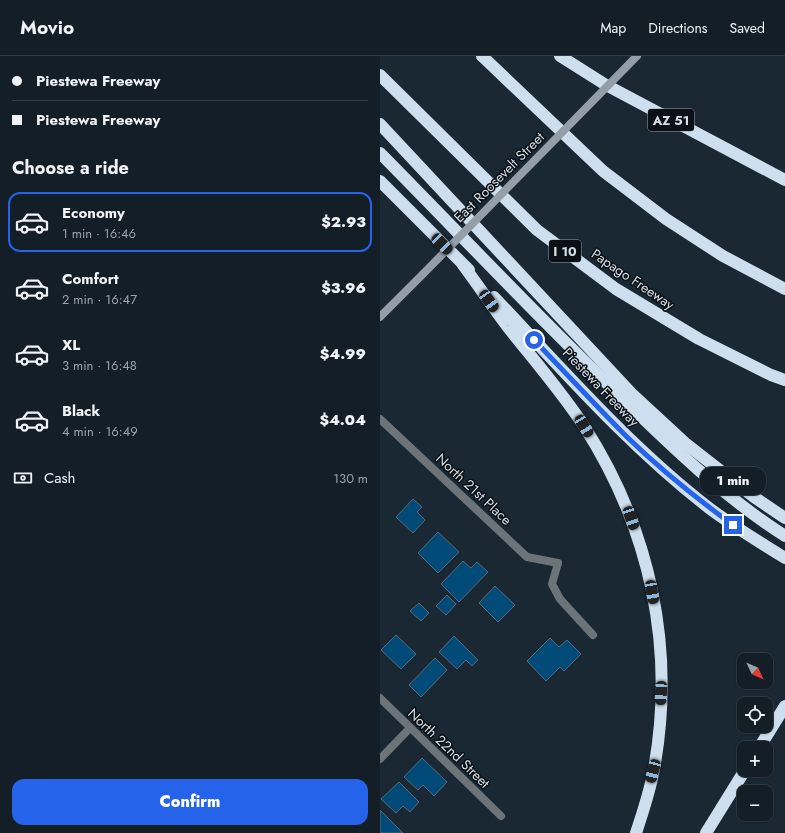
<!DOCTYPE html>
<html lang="en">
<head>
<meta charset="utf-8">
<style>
  body { margin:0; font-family:Jost,sans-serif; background:#212b33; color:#f1f3f6; height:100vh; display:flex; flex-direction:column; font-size:15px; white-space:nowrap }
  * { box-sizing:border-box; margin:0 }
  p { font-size:13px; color:#9da2a7 }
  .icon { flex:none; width:22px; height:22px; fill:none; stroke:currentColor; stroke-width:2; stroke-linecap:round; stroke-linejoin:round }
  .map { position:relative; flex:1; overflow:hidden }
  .sheet { display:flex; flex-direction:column; background:#141e27; width:380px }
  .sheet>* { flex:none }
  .hud { display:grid; align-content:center; height:88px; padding:0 12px; background:#141e27 }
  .needle { width:26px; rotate:134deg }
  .controls { position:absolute; left:357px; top:597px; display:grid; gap:8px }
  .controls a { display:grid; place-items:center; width:36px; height:36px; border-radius:8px; background:#141e27; box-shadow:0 1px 3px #0004,0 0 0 1px #333c44; font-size:20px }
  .end { position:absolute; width:18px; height:18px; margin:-9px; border:5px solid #2563eb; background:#fff; box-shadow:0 0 0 2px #fff }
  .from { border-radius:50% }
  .bubble { position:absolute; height:28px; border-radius:12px; background:#141e27; box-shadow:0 1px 3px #0004,0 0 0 1px #333c44; font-size:13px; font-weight:800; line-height:28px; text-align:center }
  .car { position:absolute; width:12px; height:24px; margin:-12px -6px; border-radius:5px; box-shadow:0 0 3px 1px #0007; background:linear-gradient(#222 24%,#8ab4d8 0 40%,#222 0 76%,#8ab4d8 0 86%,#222 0) }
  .hud b { display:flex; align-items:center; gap:14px; height:38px; font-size:15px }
  .hud b+b { border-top:1px solid #333c44 }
  .hud i { width:10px; height:10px; background:#f1f3f6 }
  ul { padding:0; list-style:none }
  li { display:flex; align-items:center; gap:12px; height:60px; margin:0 8px 6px; padding:0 4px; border:2px solid transparent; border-radius:12px }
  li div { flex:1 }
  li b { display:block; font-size:15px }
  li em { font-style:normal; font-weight:800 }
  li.active { border-color:#2563eb }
  li>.icon { width:36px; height:36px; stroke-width:1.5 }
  h2 { padding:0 12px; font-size:18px; line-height:48px }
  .pay { display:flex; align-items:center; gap:10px; height:44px; padding:0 12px; font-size:15px }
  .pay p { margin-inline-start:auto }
  .cta { display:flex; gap:8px; margin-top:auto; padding:8px 12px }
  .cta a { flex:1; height:46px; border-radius:12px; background:#2563eb; color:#fff; font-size:16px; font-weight:800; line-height:46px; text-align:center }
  header { display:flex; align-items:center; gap:24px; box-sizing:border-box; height:56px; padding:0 20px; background:#141e27; border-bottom:1px solid #333c44 }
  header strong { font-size:19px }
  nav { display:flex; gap:22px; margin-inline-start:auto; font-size:14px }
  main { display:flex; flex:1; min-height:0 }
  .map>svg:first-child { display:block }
</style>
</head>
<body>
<header>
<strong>Movio</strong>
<nav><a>Map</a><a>Directions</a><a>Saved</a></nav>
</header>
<main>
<section class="sheet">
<div class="hud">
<b><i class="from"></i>Piestewa Freeway</b>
<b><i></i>Piestewa Freeway</b>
</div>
<h2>Choose a ride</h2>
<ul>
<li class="active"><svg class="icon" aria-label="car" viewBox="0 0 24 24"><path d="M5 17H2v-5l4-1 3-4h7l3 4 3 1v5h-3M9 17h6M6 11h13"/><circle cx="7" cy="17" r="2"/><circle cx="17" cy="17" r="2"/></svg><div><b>Economy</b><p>1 min · 16:46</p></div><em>$2.93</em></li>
<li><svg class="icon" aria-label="car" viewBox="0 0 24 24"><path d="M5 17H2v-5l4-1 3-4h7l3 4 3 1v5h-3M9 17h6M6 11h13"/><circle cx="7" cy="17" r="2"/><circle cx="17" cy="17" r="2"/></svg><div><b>Comfort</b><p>2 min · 16:47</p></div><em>$3.96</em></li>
<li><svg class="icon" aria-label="car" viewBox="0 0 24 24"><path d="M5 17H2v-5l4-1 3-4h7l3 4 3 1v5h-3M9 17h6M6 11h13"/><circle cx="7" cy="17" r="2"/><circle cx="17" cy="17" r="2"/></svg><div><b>XL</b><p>3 min · 16:48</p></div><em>$4.99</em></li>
<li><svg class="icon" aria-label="car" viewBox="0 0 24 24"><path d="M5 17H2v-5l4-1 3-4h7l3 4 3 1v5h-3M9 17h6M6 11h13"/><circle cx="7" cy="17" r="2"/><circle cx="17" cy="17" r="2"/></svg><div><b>Black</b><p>4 min · 16:49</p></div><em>$4.04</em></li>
</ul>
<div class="pay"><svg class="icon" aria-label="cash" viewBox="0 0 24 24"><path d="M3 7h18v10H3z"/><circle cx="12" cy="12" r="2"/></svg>Cash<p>130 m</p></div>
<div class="cta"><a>Confirm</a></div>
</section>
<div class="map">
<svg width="405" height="777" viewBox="0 0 405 777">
  <rect width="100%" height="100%" fill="#1a2834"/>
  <g fill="#024b79" stroke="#596876">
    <path d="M33,443L42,451L37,456L45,464L33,477L16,461Z"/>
    <path d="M58,476L79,496L58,517L38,497Z"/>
    <path d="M83,505L91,512L97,506L108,516L79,546L61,528Z"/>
    <path d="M115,530L135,549L118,566L99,547Z"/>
    <path d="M67,539L76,548L66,559L56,550Z"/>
    <path d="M39,547L49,557L41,565L30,555Z"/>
    <path d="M16,579L36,598L21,613L1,594Z"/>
    <path d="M74,580L98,604L92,610L86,604L77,613L59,596Z"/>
    <path d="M170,582L179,591L187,584L201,598L184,615L180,611L166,625L147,605Z"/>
    <path d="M55,602L67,614L41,641L29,629Z"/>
    <path d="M42,702L67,726L54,740L43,729L38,734L24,721Z"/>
    <path d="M19,726L39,746L30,756L23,750L16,757L1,743Z"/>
    <path d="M0,754L23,777H0Z"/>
  </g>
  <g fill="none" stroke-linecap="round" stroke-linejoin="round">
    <path stroke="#6c7379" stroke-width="8" d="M178,507L172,528L180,543L213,579"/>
    <g stroke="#6c7379" stroke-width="8">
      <path d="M0,363L147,501L178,507"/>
      <path d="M0,642L121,760"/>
      <path d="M0,703L30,672"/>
    </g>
    <path stroke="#939ea8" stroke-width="8" d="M0,261L43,218"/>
    <g stroke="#cddfef" stroke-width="12">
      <path d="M102,0L223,115L286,163L343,200L405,233"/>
      <path d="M180,0L226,29L405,124"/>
      <path d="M0,19L157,174L236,233L319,283L391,319L405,324"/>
      <path d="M0,68L253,339L305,387L374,441L405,462"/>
      <path d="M0,97C80,178 158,261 240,340C291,390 344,441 405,480"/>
      <path d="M0,125L89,214"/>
      <path d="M83,209C98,229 112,250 127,270C153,303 181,335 204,370C270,473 296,592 274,713C270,735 263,756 256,777"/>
      <path d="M114,241C183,314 249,390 329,452C353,470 379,486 405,502"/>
      <path d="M379,692L405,650"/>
      <path d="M326,777L365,714"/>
    </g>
    <path stroke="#939ea8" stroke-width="8" d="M43,218L257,0"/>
  </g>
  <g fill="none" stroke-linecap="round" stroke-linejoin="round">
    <path stroke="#2563eb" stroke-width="5" d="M154,284C185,316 215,349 247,381C280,413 316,442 353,469"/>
  </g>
  <g text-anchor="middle" stroke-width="3" stroke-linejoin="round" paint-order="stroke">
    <g fill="#0a1015" stroke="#98a0a7" stroke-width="1">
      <rect x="268" y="53" width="46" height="22" rx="3"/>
      <rect x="169" y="184" width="32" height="22" rx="3"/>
    </g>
    <g font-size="13" font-weight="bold" fill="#d5dee6">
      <text x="291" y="69">AZ 51</text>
      <text x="185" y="200">I 10</text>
    </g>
    <g font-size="14" fill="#d5dee6" stroke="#0a1015">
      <text transform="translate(119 121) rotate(-45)" y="5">East Roosevelt Street</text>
      <text transform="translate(253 223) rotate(34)" y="5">Papago Freeway</text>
      <text transform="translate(221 331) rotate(46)" y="5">Piestewa Freeway</text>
      <text transform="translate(94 433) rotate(43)" y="5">North 21st Place</text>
      <text transform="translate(69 692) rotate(44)" y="5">North 22nd Street</text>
    </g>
  </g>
</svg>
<div class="controls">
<a><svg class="needle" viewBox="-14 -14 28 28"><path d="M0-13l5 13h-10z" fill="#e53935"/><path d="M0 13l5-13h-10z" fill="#9da2a7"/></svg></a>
<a><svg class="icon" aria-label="locate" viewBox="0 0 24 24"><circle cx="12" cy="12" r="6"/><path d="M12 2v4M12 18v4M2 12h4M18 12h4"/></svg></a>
<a>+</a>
<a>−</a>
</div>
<i class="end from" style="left:154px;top:284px"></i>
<i class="end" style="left:353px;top:469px"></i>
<div class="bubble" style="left:320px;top:411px;width:66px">1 min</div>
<i class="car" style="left:62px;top:188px;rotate:135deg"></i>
<i class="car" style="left:109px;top:245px;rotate:145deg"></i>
<i class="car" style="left:204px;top:370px;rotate:148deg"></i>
<i class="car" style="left:251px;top:462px;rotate:161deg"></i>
<i class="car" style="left:272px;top:536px;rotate:170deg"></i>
<i class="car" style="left:281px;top:637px;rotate:183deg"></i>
<i class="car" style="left:273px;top:715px;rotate:195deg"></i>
</div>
</main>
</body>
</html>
